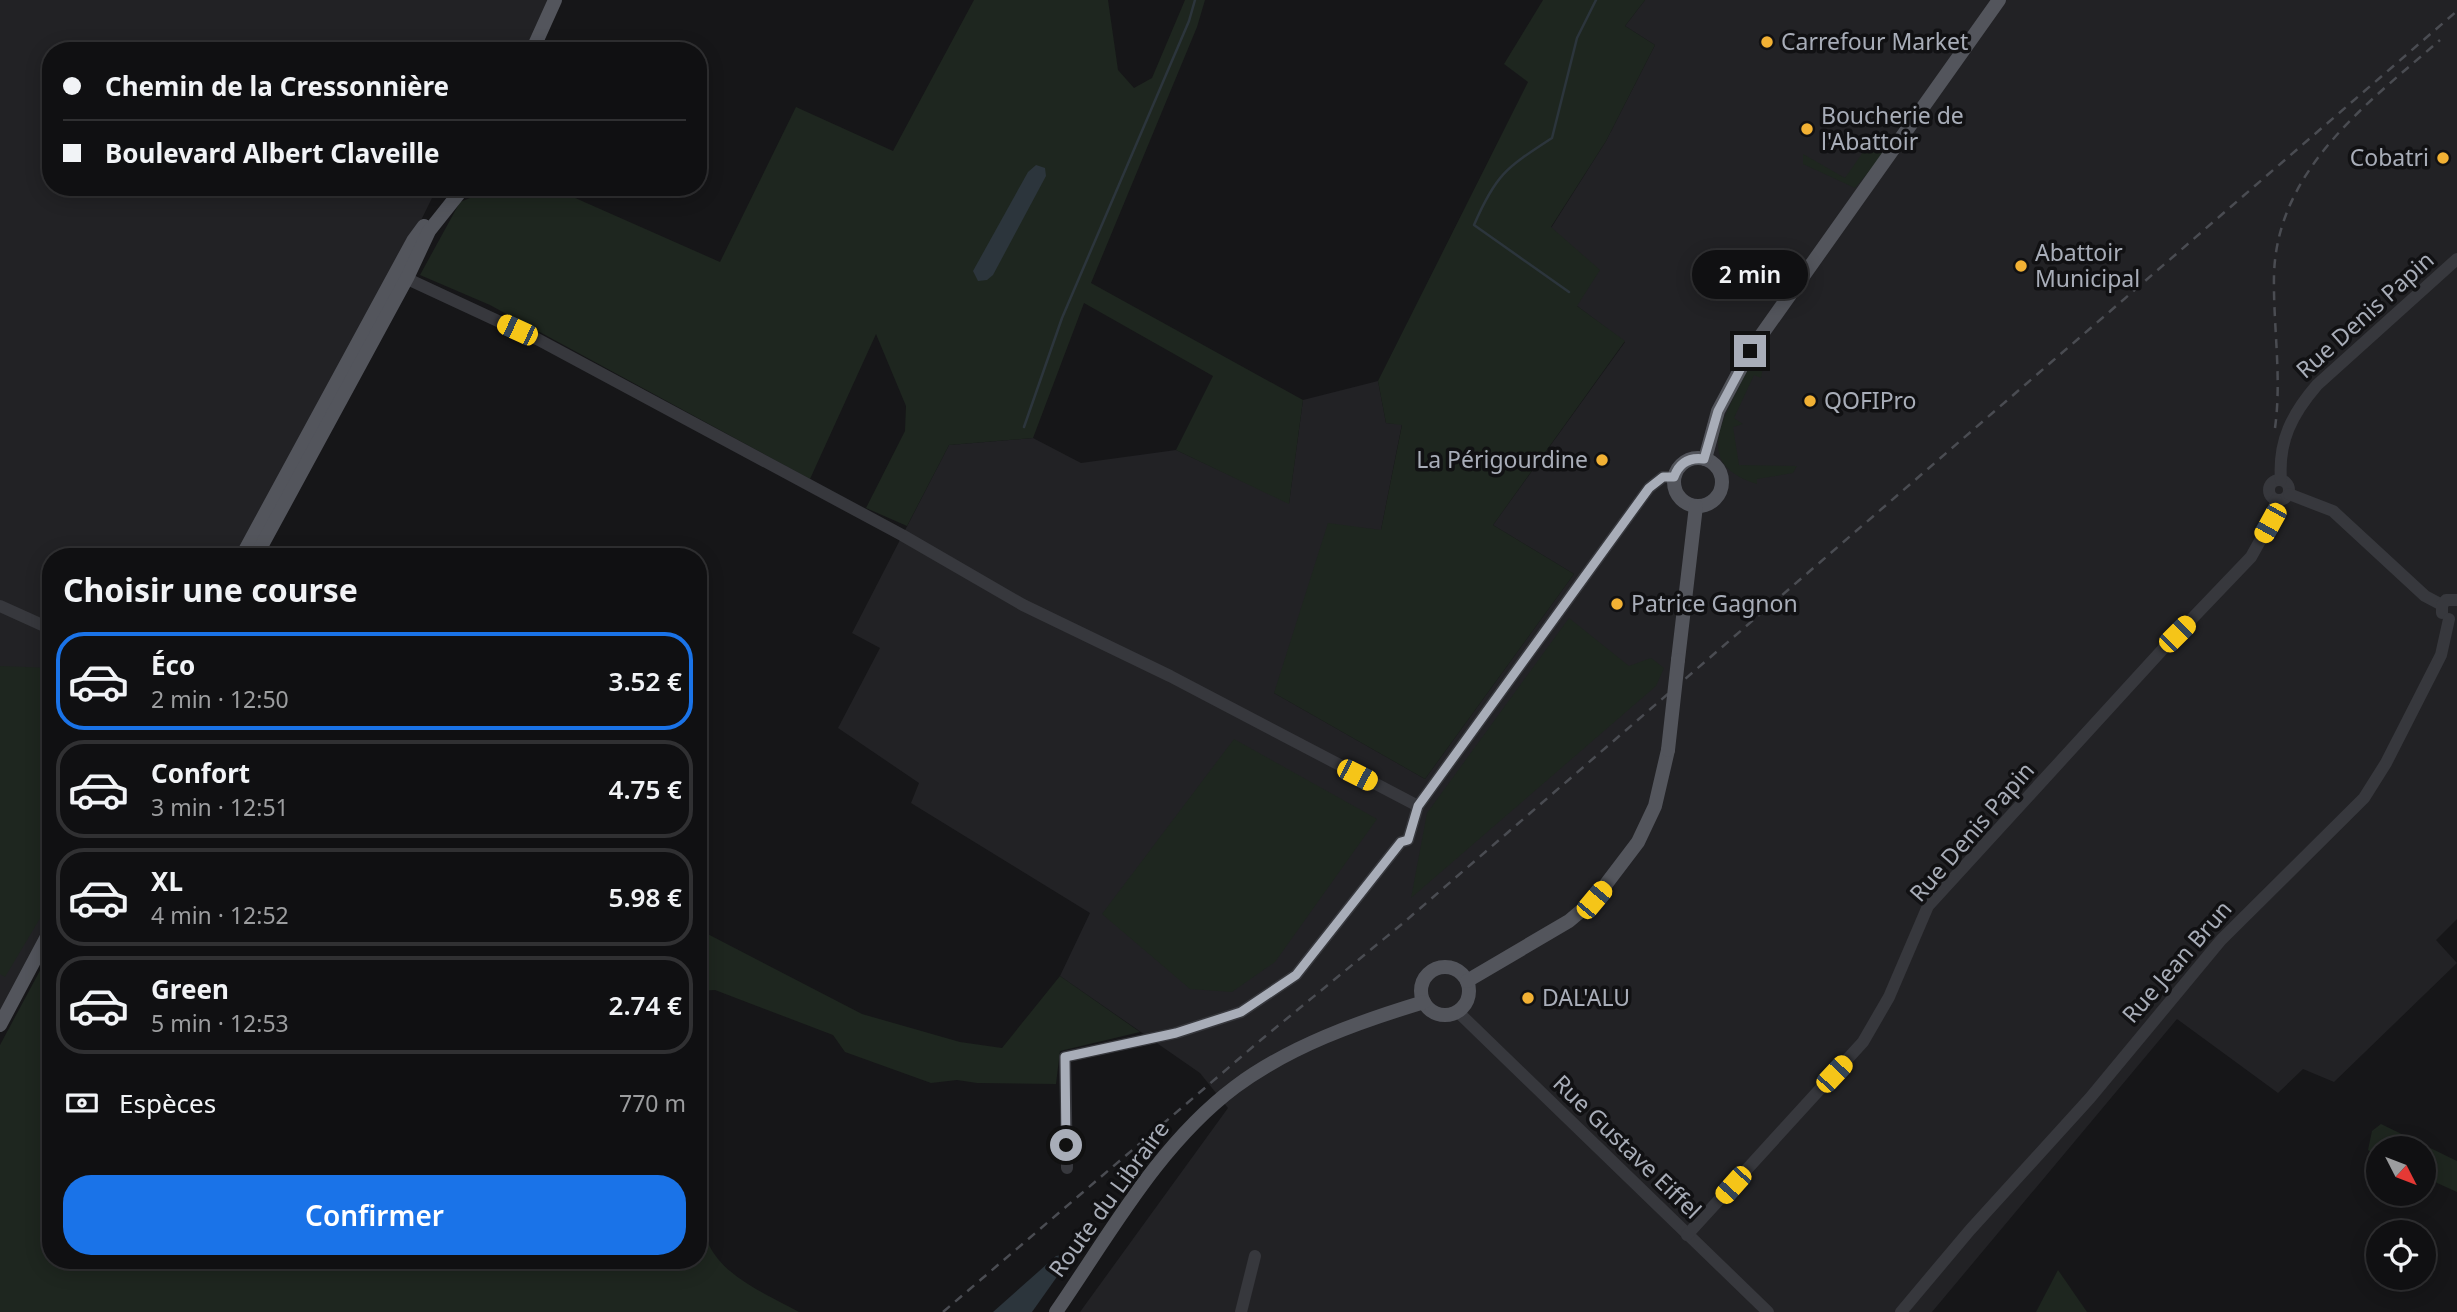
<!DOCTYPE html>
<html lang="fr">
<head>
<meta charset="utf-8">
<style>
  body { margin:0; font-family:"Noto Sans",sans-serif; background:#1e1e20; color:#f1f3f6; height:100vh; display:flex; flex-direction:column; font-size:26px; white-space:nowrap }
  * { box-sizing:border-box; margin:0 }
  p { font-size:23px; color:#9c9d9f }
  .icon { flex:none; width:38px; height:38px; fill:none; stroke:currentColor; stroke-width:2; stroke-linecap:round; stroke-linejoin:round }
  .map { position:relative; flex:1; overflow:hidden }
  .panel { position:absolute; left:42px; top:548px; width:665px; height:721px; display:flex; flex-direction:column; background:#101012; border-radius:28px; box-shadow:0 4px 18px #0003,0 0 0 2px #303032 }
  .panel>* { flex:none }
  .guide { position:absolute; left:42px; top:42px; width:665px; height:154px; border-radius:28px; box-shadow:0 4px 18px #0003,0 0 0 2px #303032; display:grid; align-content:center; height:154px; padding:0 21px; background:#101012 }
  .needle { width:46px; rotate:132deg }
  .fabs { position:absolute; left:2366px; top:1136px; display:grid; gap:14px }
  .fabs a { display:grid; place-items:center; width:70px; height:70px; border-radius:50%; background:#101012; box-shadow:0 4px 18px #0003,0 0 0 2px #303032; font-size:35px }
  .end { position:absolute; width:32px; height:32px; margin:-16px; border:9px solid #a8adb8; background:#111; box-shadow:0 0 0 4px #111 }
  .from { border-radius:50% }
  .bubble { position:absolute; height:49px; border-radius:24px; background:#101012; box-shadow:0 4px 18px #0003,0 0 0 2px #303032; font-size:23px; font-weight:600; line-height:49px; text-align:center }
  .car { position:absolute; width:21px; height:42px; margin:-21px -10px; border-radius:9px; box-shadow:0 0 5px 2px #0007; background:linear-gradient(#f5c518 24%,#345 0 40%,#f5c518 0 76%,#345 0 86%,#f5c518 0) }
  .guide b { display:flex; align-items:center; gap:24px; height:66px; font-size:26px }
  .guide b+b { border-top:2px solid #303032 }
  .guide i { width:18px; height:18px; background:#f1f3f6 }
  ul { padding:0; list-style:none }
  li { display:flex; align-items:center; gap:21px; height:98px; margin:0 14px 10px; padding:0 7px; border:4px solid #303032; border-radius:28px }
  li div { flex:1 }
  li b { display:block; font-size:26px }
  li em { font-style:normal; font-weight:600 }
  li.selected { border-color:#1a73e8 }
  li>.icon { width:63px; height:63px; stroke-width:1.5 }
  h2 { padding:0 21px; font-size:32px; line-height:84px }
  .pay { display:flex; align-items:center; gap:18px; height:77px; padding:0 21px; font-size:26px }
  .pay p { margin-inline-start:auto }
  .button { display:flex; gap:14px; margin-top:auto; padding:14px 21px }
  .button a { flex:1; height:80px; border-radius:28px; background:#1a73e8; color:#fff; font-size:28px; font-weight:600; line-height:80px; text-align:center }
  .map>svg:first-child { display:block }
</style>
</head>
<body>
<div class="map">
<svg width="2457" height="1312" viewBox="0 0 2457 1312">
  <rect width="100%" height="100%" fill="#161618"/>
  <g fill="#222225">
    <path d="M0,0H561L533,51H51V187H444L432,198L395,273L242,556H51V919L0,1017Z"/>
    <path d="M1645,0H2457V919L2436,940L2457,963L2334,1082L2303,1069L2278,1093L2177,1019L1932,1312H1080L1228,1108L1200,1073L1060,976L1090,913L911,803L919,783L838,728L880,648L852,633L949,445L1033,438L1081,463L1176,450L1289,503L1303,400L1378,381L1386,423L1402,424L1381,530L1274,693L1425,779L1574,574L1493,525L1625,342L1577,306L1551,228L1606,141L1655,45L1625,26Z"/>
  </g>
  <g fill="#1e261f">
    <path d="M974,0H1108L1118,70L1134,88L1152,78L1185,0H1205L1197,27L1091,283L1303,400L1289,504L1176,450L1213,376L1084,303L1033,438L949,445L907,526L866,508L905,431L906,406L876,334L810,479L490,305L420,275L460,202L485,192L529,187L573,197L720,262L796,107L893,151Z"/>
    <path d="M1543,0H1645L1625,26L1655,45L1606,141L1551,227L1600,270L1577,306L1625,341L1493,525L1574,574L1425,779L1274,693L1328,523L1381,530L1402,425L1386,423L1378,381L1528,82L1504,64Z"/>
    <path d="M1870,142L1882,151V156L1855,188L1803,164V154L1845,178Z"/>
    <path d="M1754,362L1763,368L1761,378L1754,375L1734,418L1743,424L1733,427L1739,465L1797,466L1793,473L1757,479V484C1704,468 1714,435 1735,395C1741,384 1746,370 1754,362Z"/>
    <path d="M1569,618L1629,666L1651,658L1664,668L1656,686L1411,898L1427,813Z"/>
    <path d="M0,666L51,668V900L5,977L0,974Z"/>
    <path d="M1234,739L1377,819L1275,962L1232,992L1190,989L1102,914Z"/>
    <path d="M698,929L862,1014L960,1042L1002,1048L1060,976L1140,1032L1060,1051L1056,1084L977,1083L957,1080L931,1083L845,1052L833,1035L715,990L699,991Z"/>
    <path d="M51,950V1260H698V1241L708,1243C724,1278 767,1294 799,1312H0V1045Z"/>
    <path d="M2381,1124L2457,1161V1192L2424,1177V1148H2378V1156L2368,1150L2372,1131Z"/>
    <path d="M2058,1270L2087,1312H2036Z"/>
  </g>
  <g fill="#2c353c">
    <path d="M1036,165L1045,168L1046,176L993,275L987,280L978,281L973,271L1028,172Z"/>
    <path d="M1062,1255L1066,1264L1032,1312H993L1056,1256Z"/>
  </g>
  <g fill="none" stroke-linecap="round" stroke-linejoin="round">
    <g stroke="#2c353c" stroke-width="2.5">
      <path d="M1569,292L1474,225C1496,174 1506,168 1552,138L1577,38L1596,0"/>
      <path d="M1024,427L1062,318L1189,21L1195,0"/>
    </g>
    <g stroke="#37383d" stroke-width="12">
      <path d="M399,275L539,340L902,535L1023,605L1170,676L1418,806"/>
      <circle cx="2279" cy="490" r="10"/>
      <path d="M2281,480C2278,441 2292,414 2317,385L2457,259"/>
      <path d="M2289,494L2333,511L2425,596L2442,605"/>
      <path d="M0,606L51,629"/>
      <path d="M2442,613V605L2446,600H2457"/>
      <path d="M1458,1012L1768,1312"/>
      <path d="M1067,1168L1065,1057L1176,1033L1241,1012L1296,975L1401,842L1408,840L1418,806L1649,488L1663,477H1674"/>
      <path d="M1687,1235L1863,1042L1889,997L1928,906L2163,649L2251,557L2270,523L2276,500"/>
      <path d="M1241,1312L1255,1256"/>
      <path d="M1901,1312L1970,1230L2090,1098L2221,940L2364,798L2386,763L2441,655L2449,619"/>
    </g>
    <g stroke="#53555c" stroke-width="14">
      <path d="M532,51L555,0"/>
      <circle cx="1698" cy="482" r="24"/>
      <path d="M1705,459L1718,411L1750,351L1999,0"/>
      <path d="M242,556L413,241L424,226"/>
      <path d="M256,556L407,278L429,231L464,187"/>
      <path d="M1678,660L1696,506"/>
      <circle cx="1445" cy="991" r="24"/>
      <path d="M1467,981L1569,921L1594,900L1638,842L1655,806L1668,750"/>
      <path d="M0,1025L51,929"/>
      <path d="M1056,1312C1110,1234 1158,1145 1235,1087C1290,1046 1358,1022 1424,1002"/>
    </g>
    <g stroke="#4a4c52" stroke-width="2.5" stroke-dasharray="9 7" stroke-linecap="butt">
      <path d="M2275,428C2282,377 2273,326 2274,275C2277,169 2368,103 2440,40"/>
      <path d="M943,1312L1262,1039L1402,924L2457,11"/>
    </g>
    <path stroke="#53555c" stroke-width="14" d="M1668,750L1678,660"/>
  </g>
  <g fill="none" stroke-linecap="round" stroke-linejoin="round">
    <path stroke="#a8adb8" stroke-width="9" d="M1066,1145L1065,1057L1176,1033L1241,1012L1296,975L1401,842L1408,840L1418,806L1649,488L1663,477H1674C1679,463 1689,457 1704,459L1718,411L1750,351"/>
  </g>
  <g fill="#f2b134" stroke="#111113" stroke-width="2.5">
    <circle cx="1767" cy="42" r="7"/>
    <circle cx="1807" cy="129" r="7"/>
    <circle cx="2443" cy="158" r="7"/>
    <circle cx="2021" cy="266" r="7"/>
    <circle cx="1810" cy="401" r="7"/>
    <circle cx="1602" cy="460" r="7"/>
    <circle cx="1617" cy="604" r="7"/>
    <circle cx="1528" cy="998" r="7"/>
  </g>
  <g text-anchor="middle" stroke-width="7" stroke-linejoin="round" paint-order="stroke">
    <g font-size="23" fill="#a8adb8" stroke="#111113" text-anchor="start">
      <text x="1781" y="50">Carrefour Market</text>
      <text x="1821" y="124">Boucherie de<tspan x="1821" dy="26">l'Abattoir</tspan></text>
      <text x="2429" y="166" text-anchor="end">Cobatri</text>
      <text x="2035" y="261">Abattoir<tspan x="2035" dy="26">Municipal</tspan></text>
      <text x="1824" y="409">QOFIPro</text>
      <text x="1588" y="468" text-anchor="end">La Périgourdine</text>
      <text x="1631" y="612">Patrice Gagnon</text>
      <text x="1542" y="1006">DAL'ALU</text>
    </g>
    <g font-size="23" fill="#a8adb8" stroke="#111113">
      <text transform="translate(2365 315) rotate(-42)" y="8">Rue Denis Papin</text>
      <text transform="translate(1972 832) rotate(-49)" y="8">Rue Denis Papin</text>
      <text transform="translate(2177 962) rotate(-49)" y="8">Rue Jean Brun</text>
      <text transform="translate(1627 1147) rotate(44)" y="8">Rue Gustave Eiffel</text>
      <text transform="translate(1109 1199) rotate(-54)" y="8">Route du Libraire</text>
    </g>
  </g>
</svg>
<div class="fabs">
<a><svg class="needle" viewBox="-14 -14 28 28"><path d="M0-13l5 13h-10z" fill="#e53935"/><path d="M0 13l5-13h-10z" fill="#9c9d9f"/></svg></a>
<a><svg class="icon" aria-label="locate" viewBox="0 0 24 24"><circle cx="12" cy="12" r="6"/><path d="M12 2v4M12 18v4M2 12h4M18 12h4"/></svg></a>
</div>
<i class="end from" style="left:1066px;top:1145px"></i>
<i class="end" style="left:1750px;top:351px"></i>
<div class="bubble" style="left:1692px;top:250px;width:116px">2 min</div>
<i class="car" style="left:517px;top:330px;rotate:295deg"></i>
<i class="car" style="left:2270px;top:523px;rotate:209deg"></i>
<i class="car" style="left:2177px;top:634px;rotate:45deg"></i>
<i class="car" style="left:1357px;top:775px;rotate:117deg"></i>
<i class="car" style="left:1594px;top:900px;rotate:40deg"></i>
<i class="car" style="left:1834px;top:1074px;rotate:43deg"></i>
<i class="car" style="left:1733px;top:1185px;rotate:222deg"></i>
<div class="guide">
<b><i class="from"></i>Chemin de la Cressonnière</b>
<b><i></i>Boulevard Albert Claveille</b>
</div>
<section class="panel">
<h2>Choisir une course</h2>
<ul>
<li class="selected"><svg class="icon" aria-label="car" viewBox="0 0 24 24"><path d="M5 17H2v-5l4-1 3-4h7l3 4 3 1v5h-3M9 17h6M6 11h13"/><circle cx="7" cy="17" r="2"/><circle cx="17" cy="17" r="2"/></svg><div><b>Éco</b><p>2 min · 12:50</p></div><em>3.52 €</em></li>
<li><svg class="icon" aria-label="car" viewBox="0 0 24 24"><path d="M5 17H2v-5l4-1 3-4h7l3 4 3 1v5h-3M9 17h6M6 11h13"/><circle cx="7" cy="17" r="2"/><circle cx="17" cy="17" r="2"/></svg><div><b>Confort</b><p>3 min · 12:51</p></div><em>4.75 €</em></li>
<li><svg class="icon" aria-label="car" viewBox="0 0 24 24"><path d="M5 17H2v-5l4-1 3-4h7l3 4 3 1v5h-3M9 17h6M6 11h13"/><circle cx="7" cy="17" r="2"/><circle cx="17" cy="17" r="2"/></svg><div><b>XL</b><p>4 min · 12:52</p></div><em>5.98 €</em></li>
<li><svg class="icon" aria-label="car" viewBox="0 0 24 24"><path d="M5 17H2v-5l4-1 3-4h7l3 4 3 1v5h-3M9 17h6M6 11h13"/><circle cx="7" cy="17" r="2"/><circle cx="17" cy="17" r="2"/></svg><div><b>Green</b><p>5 min · 12:53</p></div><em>2.74 €</em></li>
</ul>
<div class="pay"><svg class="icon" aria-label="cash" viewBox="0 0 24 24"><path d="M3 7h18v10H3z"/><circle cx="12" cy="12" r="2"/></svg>Espèces<p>770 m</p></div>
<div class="button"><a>Confirmer</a></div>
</section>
</div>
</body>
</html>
